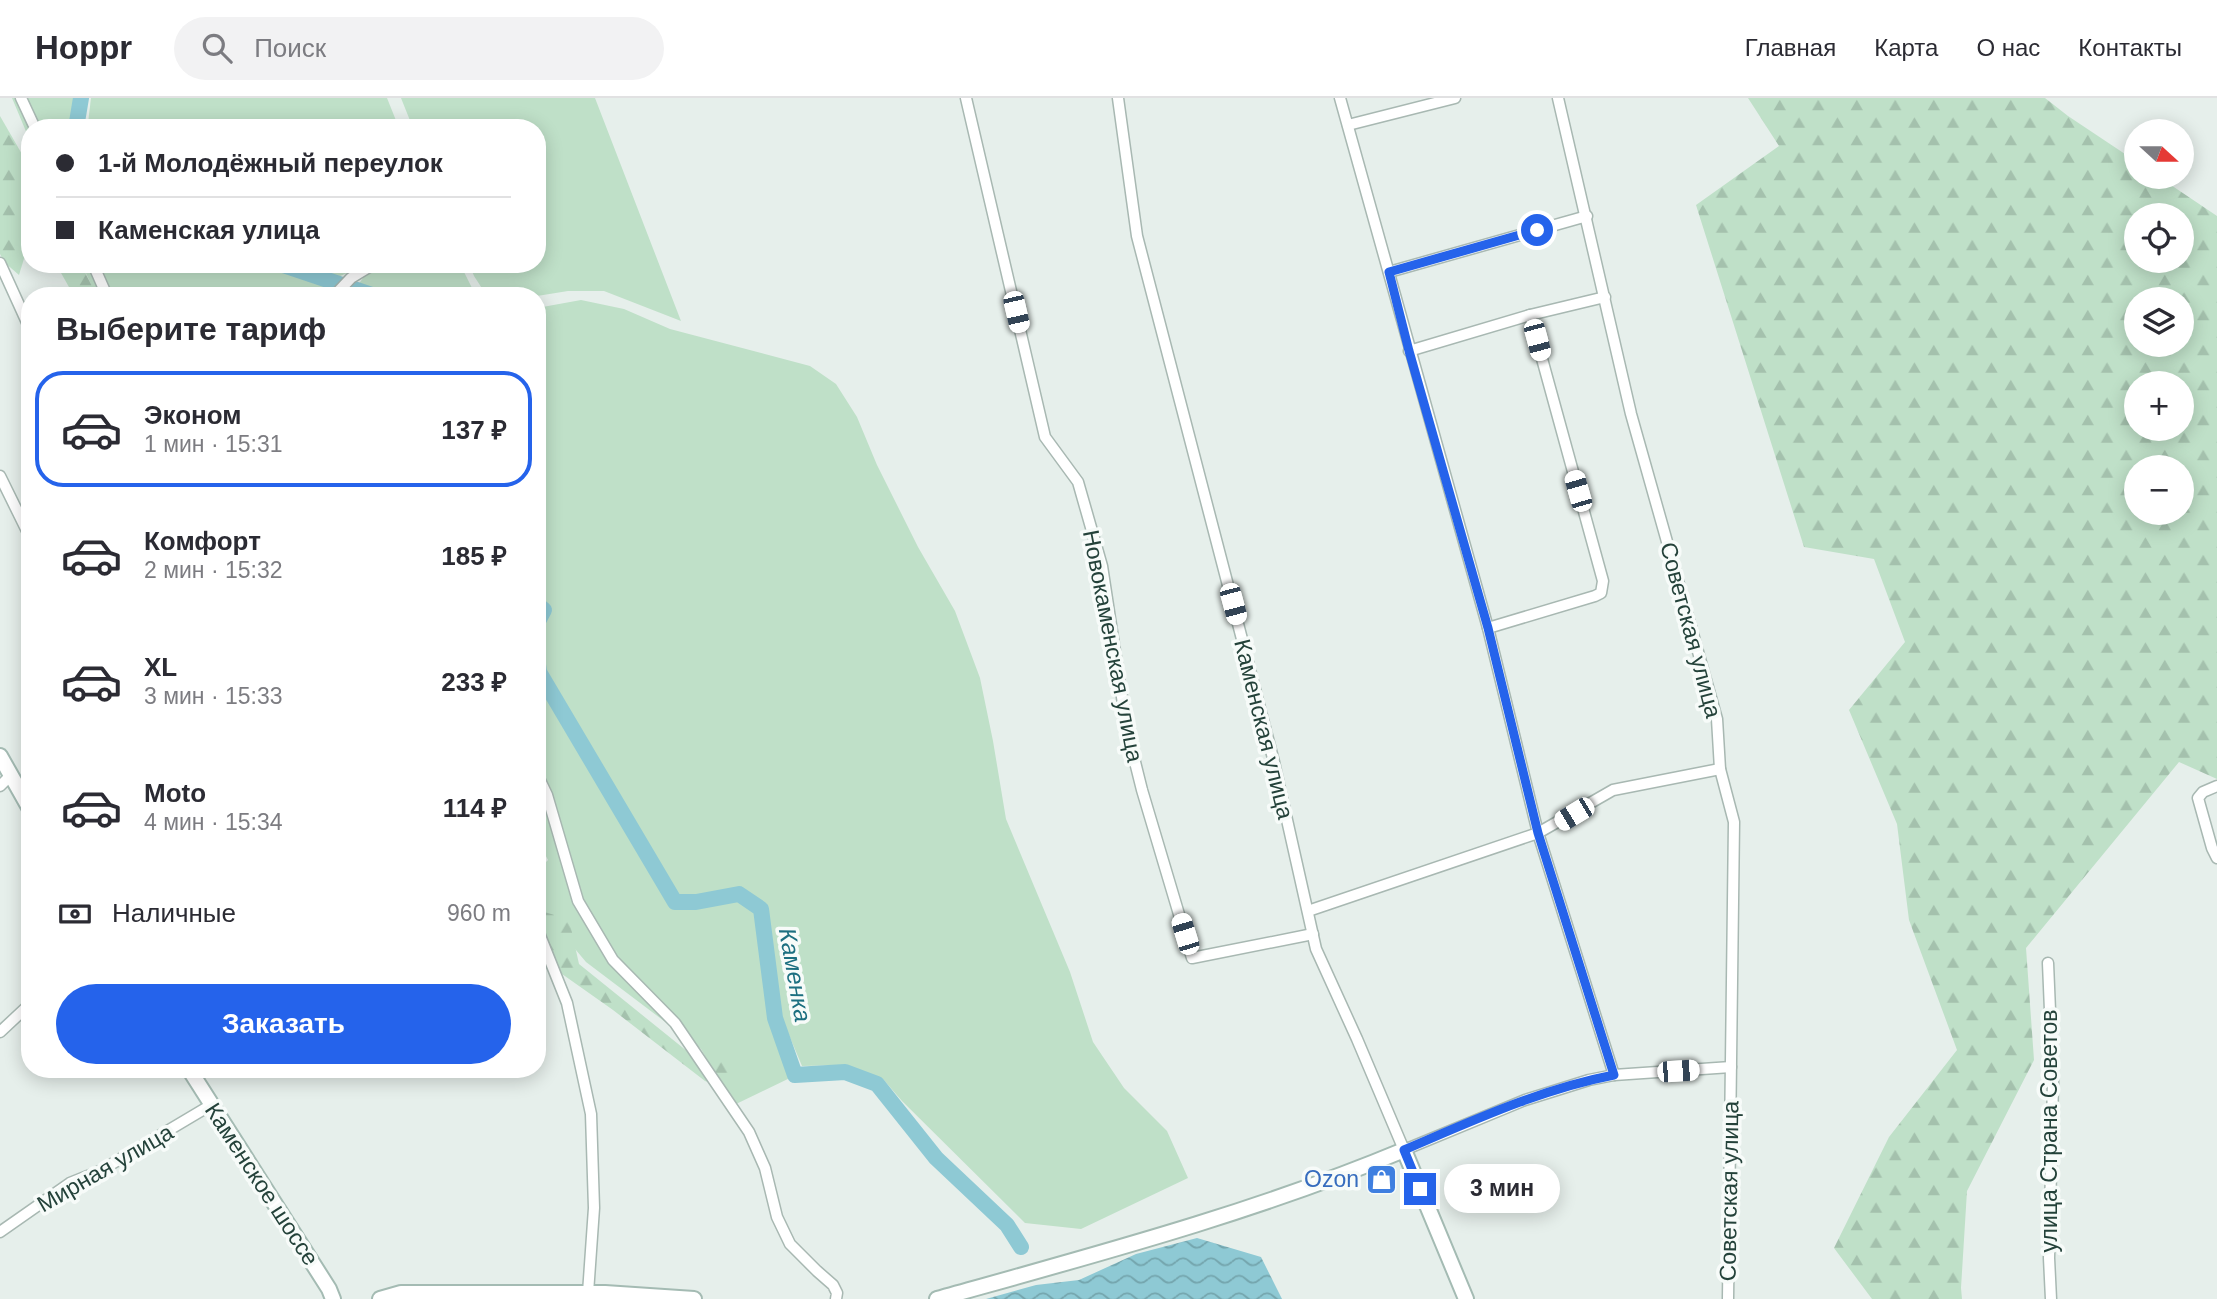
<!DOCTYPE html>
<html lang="ru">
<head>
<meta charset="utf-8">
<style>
  body { margin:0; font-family:Helvetica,sans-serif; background:#f2f2f3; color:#2b2b33; height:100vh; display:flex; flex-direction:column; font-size:26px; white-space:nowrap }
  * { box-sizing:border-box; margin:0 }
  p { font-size:23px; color:#7c7c81 }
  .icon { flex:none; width:38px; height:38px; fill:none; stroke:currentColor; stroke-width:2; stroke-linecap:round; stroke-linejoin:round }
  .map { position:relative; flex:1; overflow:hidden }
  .sheet { position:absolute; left:21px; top:189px; width:525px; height:791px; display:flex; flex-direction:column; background:#fff; border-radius:28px; box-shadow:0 4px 18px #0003 }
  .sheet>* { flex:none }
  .banner { position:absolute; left:21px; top:21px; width:525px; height:154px; border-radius:28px; box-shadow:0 4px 18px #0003; display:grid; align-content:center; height:154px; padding:0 35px; background:#fff }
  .needle { width:46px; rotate:111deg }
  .fabs { position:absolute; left:2124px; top:21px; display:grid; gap:14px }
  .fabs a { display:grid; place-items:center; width:70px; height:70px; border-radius:50%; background:#fff; box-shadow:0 4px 18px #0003; font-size:35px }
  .end { position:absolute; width:32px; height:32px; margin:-16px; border:9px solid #2563eb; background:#fff; box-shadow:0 0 0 4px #fff }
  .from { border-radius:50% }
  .bubble { position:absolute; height:49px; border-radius:24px; background:#fff; box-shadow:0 4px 18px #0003; font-size:23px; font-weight:600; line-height:49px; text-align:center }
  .car { position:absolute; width:21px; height:42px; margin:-21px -10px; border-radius:9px; box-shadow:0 0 5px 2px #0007; background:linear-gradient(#fff 24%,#345 0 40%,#fff 0 76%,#345 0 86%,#fff 0) }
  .banner b { display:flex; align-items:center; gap:24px; height:66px; font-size:26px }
  .banner b+b { border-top:2px solid #e1e1e2 }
  .banner i { width:18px; height:18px; background:#2b2b33 }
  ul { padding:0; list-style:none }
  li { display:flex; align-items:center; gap:21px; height:116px; margin:0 14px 10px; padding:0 21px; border:4px solid transparent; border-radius:28px }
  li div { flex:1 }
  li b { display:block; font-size:26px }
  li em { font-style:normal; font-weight:600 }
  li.current { border-color:#2563eb }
  li>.icon { width:63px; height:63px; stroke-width:1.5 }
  h2 { padding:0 35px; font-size:32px; line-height:84px }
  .pay { display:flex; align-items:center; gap:18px; height:77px; padding:0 35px; font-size:26px }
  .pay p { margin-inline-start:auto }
  .primary-button { display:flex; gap:14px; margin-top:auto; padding:14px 35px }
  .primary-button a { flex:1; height:80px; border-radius:42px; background:#2563eb; color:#fff; font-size:28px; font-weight:600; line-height:80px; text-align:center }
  header { display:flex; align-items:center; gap:42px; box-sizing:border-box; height:98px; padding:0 35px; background:#fff; border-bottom:2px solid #e1e1e2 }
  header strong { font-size:33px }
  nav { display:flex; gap:38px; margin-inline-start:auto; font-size:24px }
  .search { width:490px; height:63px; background:#f2f2f3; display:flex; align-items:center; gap:18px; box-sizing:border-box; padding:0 24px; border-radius:38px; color:#7c7c81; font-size:26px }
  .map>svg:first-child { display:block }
</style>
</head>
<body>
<header>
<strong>Hoppr</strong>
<div class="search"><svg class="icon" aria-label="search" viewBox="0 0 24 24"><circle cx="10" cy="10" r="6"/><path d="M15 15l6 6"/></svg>Поиск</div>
<nav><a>Главная</a><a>Карта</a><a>О нас</a><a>Контакты</a></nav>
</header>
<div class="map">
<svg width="2217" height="1201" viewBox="0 0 2217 1201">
  <defs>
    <pattern id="forest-firs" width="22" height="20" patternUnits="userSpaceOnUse" patternTransform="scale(1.75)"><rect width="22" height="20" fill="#bfe0c8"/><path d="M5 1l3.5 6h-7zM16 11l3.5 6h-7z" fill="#a4c1ad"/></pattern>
    <pattern id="water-waves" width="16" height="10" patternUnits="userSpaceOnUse" patternTransform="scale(1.75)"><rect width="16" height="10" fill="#8ec9d4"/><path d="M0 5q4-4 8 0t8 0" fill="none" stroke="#74a5ad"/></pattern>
  </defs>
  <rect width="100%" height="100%" fill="#e6efeb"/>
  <g fill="#bfe0c8">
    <path d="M12,0H74L70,24L71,30H30V43Z"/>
    <path d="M91,0H387L399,30H89L88,25Z"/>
    <path d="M401,0H595L681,223L604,193H568L537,198H487L474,178L469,166H537V30H413Z"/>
    <path d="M82,166H272L368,198H96Z"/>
    <path d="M296,166H368L338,179Z"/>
    <path d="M383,166H460L476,198H383L357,188L367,175Z"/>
    <path d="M581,202L624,211L670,231L810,268L836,286L857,319L877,367L918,449L955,513L980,580L993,643L1006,721L1070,874L1093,944L1124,990L1167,1033L1188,1080L1081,1131L1025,1125L902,1003L883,981L844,967L802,968L781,918L768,809L740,790L695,799H678L543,574L539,534L549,511L537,500V210Z"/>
    <path d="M537,580L672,806L694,810L737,802L756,815L771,924L792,979L734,1007L701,951L586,864L539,808L537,803V773L548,762L537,741Z"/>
  </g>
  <g fill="url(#forest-firs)" fill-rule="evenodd">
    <path d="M1748,0H2045L2068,18L2137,64V79H2159L2217,118V681L2179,664L2026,850L2034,962L1967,1093L1961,1190L1962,1201H1872L1834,1150L1889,1039L1957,952L1909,822L1897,726L1849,612L1905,544L1874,461L1804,449L1696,107L1779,48ZM2137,117H2182V163H2137ZM2137,201H2182V247H2137ZM2137,285H2182V331H2137ZM2137,369H2182V415H2137Z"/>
    <path d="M0,18L30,70V141L19,177L4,164L0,156Z"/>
    <path d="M56,166H81L97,198H74Z"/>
    <path d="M537,812L569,821L579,866L703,966L719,950L733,976L732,986L724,990L705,983L613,912L562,876L537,826Z"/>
  </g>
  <path fill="url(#water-waves)" d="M1197,1140L1261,1159L1282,1201H986L1036,1187L1079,1182L1136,1156Z"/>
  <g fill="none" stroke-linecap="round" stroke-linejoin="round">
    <g stroke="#8ec9d4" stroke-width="16">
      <path d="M76,30L81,0"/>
      <path d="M280,166L375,198"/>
      <path d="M537,506L544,512L537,525"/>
      <path d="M537,560L539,574L675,804H696L739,796L761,811L775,920L795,977L845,974L877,986L936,1060L1007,1127L1021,1149"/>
    </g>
    <defs>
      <g id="street">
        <path d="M21,0L35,30"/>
        <path d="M966,0L1045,339L1078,384L1102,468L1127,632L1142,692L1192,860L1313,836"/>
        <path d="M1118,0L1137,138L1274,664L1316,851L1357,941L1404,1052L1525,1002L1589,982L1614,977L1731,969"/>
        <path d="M1340,0L1488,530L1538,735L1614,977"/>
        <path d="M1558,0L1631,316L1717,621L1720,671L1734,724L1728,1201"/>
        <path d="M1348,27L1455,0"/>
        <path d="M0,165L30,231"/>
        <path d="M93,166L107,198"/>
        <path d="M1389,174L1587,118"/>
        <path d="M334,198L351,180L374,166"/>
        <path d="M1409,253L1530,217L1605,199"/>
        <path d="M0,378L30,439"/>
        <path d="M1488,530L1595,498L1601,495L1603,483L1530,217"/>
        <path d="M537,676L547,697L578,803L613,862L675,925L749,1034L765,1070L777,1119L790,1146L817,1173L833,1187L837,1195L836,1201"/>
        <path d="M0,688L10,678"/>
        <path d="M2217,688L2203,694L2198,700L2212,750L2217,760"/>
        <path d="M1308,813L1538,735L1613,692L1720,671"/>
        <path d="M537,830L567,905L591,1016L594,1110L588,1195"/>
        <path d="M2048,865L2053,984L2049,1160L2051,1201"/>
        <path d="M0,934L30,906"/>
        <path d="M0,1134L70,1085L100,1073L211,1007"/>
      </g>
      <g id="secondary">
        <path d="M0,658L30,711"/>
        <path d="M189,971L329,1191L333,1201"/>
        <path d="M380,1201L401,1195H605L694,1201"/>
        <path d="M937,1201C1094,1157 1253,1115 1404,1052L1466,1201"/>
      </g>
    </defs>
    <use href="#street" stroke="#a8b8b2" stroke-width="13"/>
    <use href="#secondary" stroke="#a4bbb3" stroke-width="18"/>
    <use href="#street" stroke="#fff" stroke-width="10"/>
    <use href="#secondary" stroke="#fff" stroke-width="14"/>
  </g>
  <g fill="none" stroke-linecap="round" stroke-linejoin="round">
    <path stroke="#2563eb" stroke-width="9" d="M1420,1091L1404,1052C1472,1023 1541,991 1614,977L1538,735L1488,530L1409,253L1389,174L1537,132"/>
  </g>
  <defs>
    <symbol id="shop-square" viewBox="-11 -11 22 22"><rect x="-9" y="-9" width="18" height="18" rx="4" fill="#3f7fe0" stroke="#f7fbf9"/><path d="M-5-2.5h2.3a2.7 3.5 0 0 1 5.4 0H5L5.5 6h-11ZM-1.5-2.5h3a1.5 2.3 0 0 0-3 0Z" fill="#fff"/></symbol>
  </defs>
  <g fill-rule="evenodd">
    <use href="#shop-square" x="1364" y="1064" width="35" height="35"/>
  </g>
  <g text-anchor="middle" stroke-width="7" stroke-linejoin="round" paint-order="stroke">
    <g font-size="23" fill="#24423a" stroke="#f7fbf9">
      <text transform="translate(1691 532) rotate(75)" y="8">Советская улица</text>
      <text transform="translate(1113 548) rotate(79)" y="8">Новокаменская улица</text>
      <text transform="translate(1264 631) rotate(76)" y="8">Каменская улица</text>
      <text transform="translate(2049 1033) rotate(-90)" y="8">улица Страна Советов</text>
      <text transform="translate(105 1070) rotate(-30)" y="8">Мирная улица</text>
      <text transform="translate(262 1086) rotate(57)" y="8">Каменское шоссе</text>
      <text transform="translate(1729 1093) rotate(-89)" y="8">Советская улица</text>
    </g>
    <g font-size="23" fill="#366cbe" stroke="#f7fbf9" text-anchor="end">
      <text x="1359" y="1089">Ozon</text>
    </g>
    <g font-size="24" font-style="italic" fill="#1c6f80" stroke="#f7fbf9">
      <text transform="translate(795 877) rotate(80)" y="8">Каменка</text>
    </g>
  </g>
</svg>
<div class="fabs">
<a><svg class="needle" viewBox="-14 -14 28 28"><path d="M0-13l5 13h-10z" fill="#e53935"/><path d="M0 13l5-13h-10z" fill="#7c7c81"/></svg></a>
<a><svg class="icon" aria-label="locate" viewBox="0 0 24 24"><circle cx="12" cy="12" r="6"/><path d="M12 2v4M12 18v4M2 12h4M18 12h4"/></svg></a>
<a><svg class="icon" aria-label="layers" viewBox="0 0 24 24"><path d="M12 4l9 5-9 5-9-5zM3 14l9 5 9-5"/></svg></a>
<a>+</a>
<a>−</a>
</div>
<i class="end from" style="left:1537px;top:132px"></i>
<i class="end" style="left:1420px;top:1091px"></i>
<div class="bubble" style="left:1444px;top:1066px;width:116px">3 мин</div>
<i class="car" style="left:1016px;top:214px;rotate:167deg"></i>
<i class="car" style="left:1537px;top:242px;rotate:165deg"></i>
<i class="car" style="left:1578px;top:393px;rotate:344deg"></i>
<i class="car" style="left:1233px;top:506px;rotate:165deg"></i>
<i class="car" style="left:1574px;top:716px;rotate:239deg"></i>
<i class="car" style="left:1185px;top:836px;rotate:343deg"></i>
<i class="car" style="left:1678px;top:973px;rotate:86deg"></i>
<div class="banner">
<b><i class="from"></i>1-й Молодёжный переулок</b>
<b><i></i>Каменская улица</b>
</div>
<section class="sheet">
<h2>Выберите тариф</h2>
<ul>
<li class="current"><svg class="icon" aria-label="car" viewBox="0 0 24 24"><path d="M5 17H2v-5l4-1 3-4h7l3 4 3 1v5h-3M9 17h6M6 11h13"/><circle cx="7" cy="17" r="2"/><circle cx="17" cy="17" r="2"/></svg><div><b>Эконом</b><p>1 мин · 15:31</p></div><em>137 ₽</em></li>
<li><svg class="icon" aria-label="car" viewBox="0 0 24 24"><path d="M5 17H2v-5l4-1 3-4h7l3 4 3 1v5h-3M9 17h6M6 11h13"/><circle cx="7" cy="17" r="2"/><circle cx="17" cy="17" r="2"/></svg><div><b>Комфорт</b><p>2 мин · 15:32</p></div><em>185 ₽</em></li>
<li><svg class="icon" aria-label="car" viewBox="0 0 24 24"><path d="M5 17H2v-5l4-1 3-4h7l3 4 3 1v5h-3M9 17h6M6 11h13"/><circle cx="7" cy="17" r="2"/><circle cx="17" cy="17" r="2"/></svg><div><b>XL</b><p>3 мин · 15:33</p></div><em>233 ₽</em></li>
<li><svg class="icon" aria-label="car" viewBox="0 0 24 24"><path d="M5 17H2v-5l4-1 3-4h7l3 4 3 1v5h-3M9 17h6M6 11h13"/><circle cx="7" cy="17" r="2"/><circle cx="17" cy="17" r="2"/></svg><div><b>Moto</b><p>4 мин · 15:34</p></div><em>114 ₽</em></li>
</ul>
<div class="pay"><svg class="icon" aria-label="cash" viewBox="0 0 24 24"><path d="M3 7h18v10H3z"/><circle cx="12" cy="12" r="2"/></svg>Наличные<p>960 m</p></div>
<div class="primary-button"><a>Заказать</a></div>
</section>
</div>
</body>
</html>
